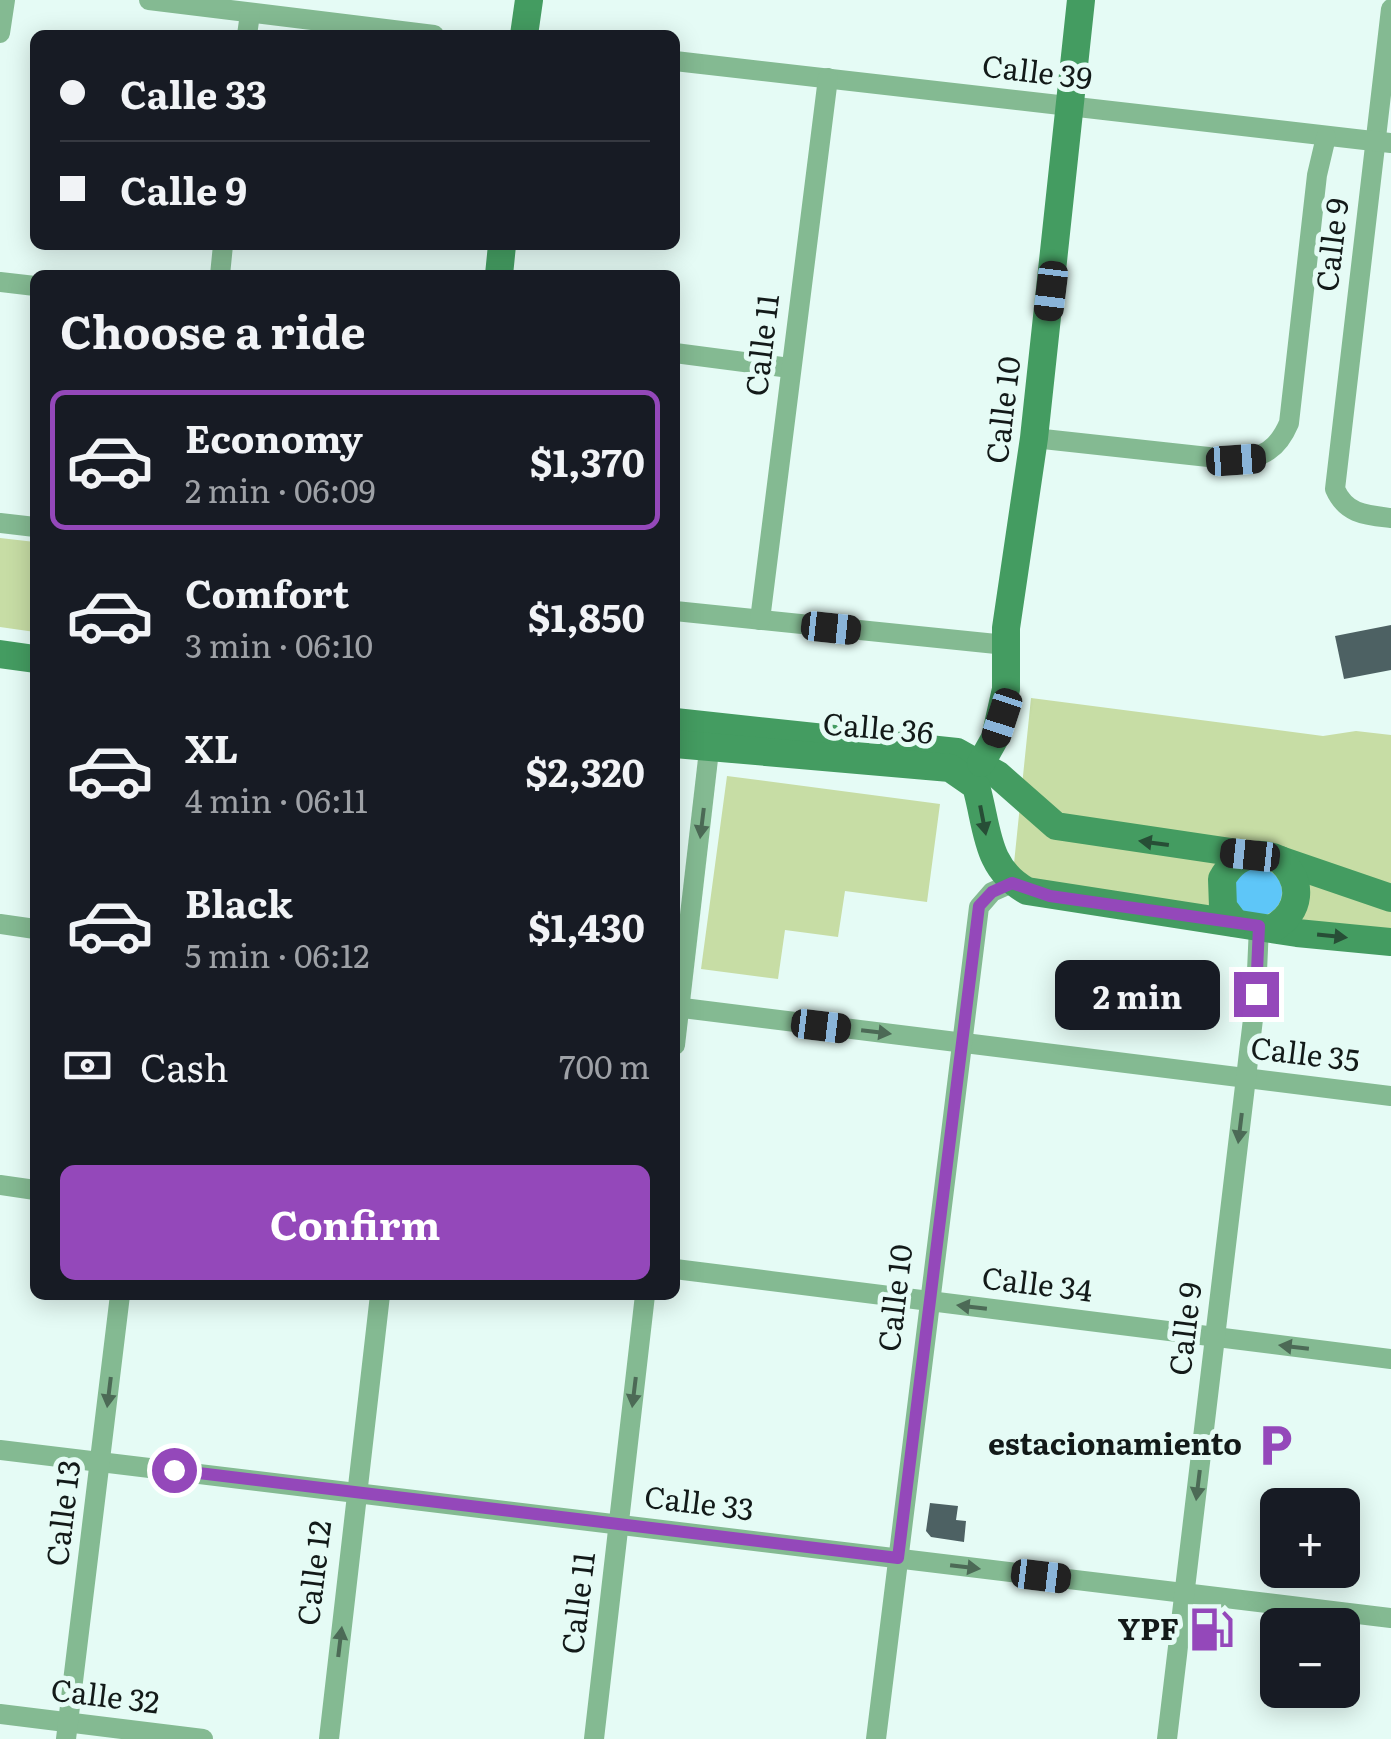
<!DOCTYPE html>
<html lang="en">
<head>
<meta charset="utf-8">
<style>
  body { margin:0; font-family:Literata,serif; background:#20242c; color:#f1f3f6; height:100vh; display:flex; flex-direction:column; font-size:38px; white-space:nowrap }
  * { box-sizing:border-box; margin:0 }
  p { font-size:32px; color:#9ea1a6 }
  .icon { flex:none; width:55px; height:55px; fill:none; stroke:currentColor; stroke-width:2; stroke-linecap:round; stroke-linejoin:round }
  .map { position:relative; flex:1; overflow:hidden }
  .sheet { position:absolute; left:30px; top:270px; width:650px; height:1030px; display:flex; flex-direction:column; background:#171b24; border-radius:15px; box-shadow:0 5px 25px #0003 }
  .sheet>* { flex:none }
  .hud { position:absolute; left:30px; top:30px; width:650px; height:220px; border-radius:15px; box-shadow:0 5px 25px #0003; display:grid; align-content:center; height:220px; padding:0 30px; background:#171b24 }
  .fabs { position:absolute; left:1260px; top:1488px; display:grid; gap:20px }
  .fabs a { display:grid; place-items:center; width:100px; height:100px; border-radius:15px; background:#171b24; box-shadow:0 5px 25px #0003; font-size:50px }
  .end { position:absolute; width:45px; height:45px; margin:-22px; border:12px solid #9448ba; background:#fff; box-shadow:0 0 0 5px #fff }
  .from { border-radius:50% }
  .bubble { position:absolute; height:70px; border-radius:15px; background:#171b24; box-shadow:0 5px 25px #0003; font-size:32px; font-weight:700; line-height:70px; text-align:center }
  .car { position:absolute; width:30px; height:60px; margin:-30px -15px; border-radius:12px; box-shadow:0 0 8px 2px #0007; background:linear-gradient(#222 24%,#8ab4d8 0 40%,#222 0 76%,#8ab4d8 0 86%,#222 0) }
  .hud b { display:flex; align-items:center; gap:35px; height:95px; font-size:38px }
  .hud b+b { border-top:2px solid #363941 }
  .hud i { width:25px; height:25px; background:#f1f3f6 }
  ul { padding:0; list-style:none }
  li { display:flex; align-items:center; gap:30px; height:140px; margin:0 20px 15px; padding:0 10px; border:5px solid transparent; border-radius:15px }
  li div { flex:1 }
  li b { display:block; font-size:38px }
  li em { font-style:normal; font-weight:700 }
  li.on { border-color:#9448ba }
  li>.icon { width:90px; height:90px; stroke-width:1.5 }
  h2 { padding:0 30px; font-size:45px; line-height:120px }
  .pay { display:flex; align-items:center; gap:25px; height:110px; padding:0 30px; font-size:38px }
  .pay p { margin-inline-start:auto }
  .button { display:flex; gap:20px; margin-top:auto; padding:20px 30px }
  .button a { flex:1; height:115px; border-radius:15px; background:#9448ba; color:#fff; font-size:40px; font-weight:700; line-height:115px; text-align:center }
  .map>svg:first-child { display:block }
</style>
</head>
<body>
<div class="map">
<svg width="1391" height="1739" viewBox="0 0 1391 1739">
  <rect width="100%" height="100%" fill="#e5fbf5"/>
  <g fill="#c7dda5">
    <path d="M0,538L35,542V632L0,627Z"/>
    <path d="M1031,698L1323,736L1356,731L1391,735V942L1012,883Z"/>
    <path d="M727,776L940,804L927,902L845,891L838,937L785,930L778,979L701,969Z"/>
  </g>
  <circle fill="#5ec6f8" cx="1258" cy="892" r="24"/>
  <g fill="#4d6163">
    <path d="M1391,625V670L1344,679L1335,636Z"/>
    <path d="M930,1503L958,1506L956,1520L966,1521L964,1542L931,1537L926,1531Z"/>
  </g>
  <g fill="none" stroke-linecap="round" stroke-linejoin="round">
    <g stroke="#84ba92" stroke-width="20">
      <path d="M149,0L434,35"/>
      <path d="M1391,9L1335,489C1346,514 1365,515 1391,518"/>
      <path d="M0,33L5,0"/>
      <path d="M247,35L250,14"/>
      <path d="M675,61L1391,143"/>
      <path d="M220,275L223,245"/>
      <path d="M0,282L35,286"/>
      <path d="M675,353L790,368"/>
      <path d="M1034,438L1236,460C1263,458 1278,449 1289,423L1317,175L1326,137"/>
      <path d="M0,523L35,527"/>
      <path d="M675,611L1006,645"/>
      <path d="M760,620L828,78"/>
      <path d="M0,924L35,929"/>
      <path d="M675,1007L1391,1096"/>
      <path d="M675,1045L711,733"/>
      <path d="M0,1185L35,1190"/>
      <path d="M675,1269L1391,1359"/>
      <path d="M0,1450L1391,1618"/>
      <path d="M0,1714L203,1739"/>
      <path d="M66,1739L120,1295"/>
      <path d="M329,1739L380,1295"/>
      <path d="M594,1739L645,1295"/>
      <path d="M876,1739L979,907L992,892L1012,883"/>
      <path d="M1167,1739L1256,994L1259,926"/>
    </g>
    <g stroke="#449c61" stroke-width="28">
      <path d="M524,35L529,0"/>
      <path d="M499,275L502,245"/>
      <path d="M0,654L35,659"/>
      <path d="M675,722L957,752L998,775L1056,826L1251,855"/>
      <path d="M675,744L950,768L976,786C988,828 985,868 1027,891L1297,933L1391,942"/>
      <path d="M981,763L995,738L1006,689V628L1034,438L1081,0"/>
      <path d="M1280,860L1391,898"/>
      <path d="M1235,923L1223,907L1222,879C1235,855 1257,849 1280,860C1304,882 1301,912 1273,928"/>
    </g>
  </g>
  <defs><path id="oneway-solid" d="M-6-.8H1V-3.2L6.5 0L1 3.2V.8H-6Z" transform="scale(2.5)"/></defs>
  <g fill="#274e36">
    <use href="#oneway-solid" transform="translate(983 820) rotate(79)"/>
    <use href="#oneway-solid" transform="translate(1154 843) rotate(-172)"/>
    <use href="#oneway-solid" transform="translate(1332 936) rotate(6)"/>
  </g>
  <g fill="#4c6a56">
    <use href="#oneway-solid" transform="translate(702 823) rotate(97)"/>
    <use href="#oneway-solid" transform="translate(876 1032) rotate(7)"/>
    <use href="#oneway-solid" transform="translate(1240 1128) rotate(97)"/>
    <use href="#oneway-solid" transform="translate(972 1307) rotate(-173)"/>
    <use href="#oneway-solid" transform="translate(1294 1347) rotate(-173)"/>
    <use href="#oneway-solid" transform="translate(109 1392) rotate(97)"/>
    <use href="#oneway-solid" transform="translate(634 1392) rotate(97)"/>
    <use href="#oneway-solid" transform="translate(1198 1485) rotate(97)"/>
    <use href="#oneway-solid" transform="translate(965 1567) rotate(7)"/>
    <use href="#oneway-solid" transform="translate(340 1642) rotate(-83)"/>
  </g>
  <g fill="none" stroke-linecap="round" stroke-linejoin="round">
    <path stroke="#9448ba" stroke-width="12" d="M174,1470L898,1558L979,906L992,892L1012,883L1050,896L1259,926L1256,994"/>
  </g>
  <defs>
    <symbol id="parking-bare" viewBox="-9 -9 18 18"><path d="M-3.5-5.5H1a3.5 3.5 0 0 1 0 7H-1V5.5H-3.5ZM-1-3.4V-.6H.8a1.4 1.4 0 0 0 0-2.8Z" fill="#9448ba" stroke="#e5fbf5" stroke-width="2.5" paint-order="stroke"/></symbol>
    <symbol id="fuel-bare" viewBox="-9 -9 18 18"><path d="M-5.5-6h7V0h2V4h1.3V-2.5L3-4.5l.8-.8L6-3V5H2.5V1h-1V6h-7ZM-4.2-4.7v3.2H.2V-4.7Z" fill="#9448ba" stroke="#e5fbf5" stroke-width="2.5" paint-order="stroke"/></symbol>
  </defs>
  <g fill-rule="evenodd">
    <use href="#parking-bare" x="1244" y="1414" width="63" height="63"/>
    <use href="#fuel-bare" x="1180" y="1598" width="63" height="63"/>
  </g>
  <g text-anchor="middle" stroke-width="10" stroke-linejoin="round" paint-order="stroke">
    <g font-size="30" fill="#131a19" stroke="#e5fbf5">
      <text transform="translate(1037 73) rotate(7)" y="10">Calle 39</text>
      <text transform="translate(1333 245) rotate(-83)" y="10">Calle 9</text>
      <text transform="translate(763 345) rotate(-83)" y="10">Calle 11</text>
      <text transform="translate(1004 410) rotate(-83)" y="10">Calle 10</text>
      <text transform="translate(878 729) rotate(5)" y="10">Calle 36</text>
      <text transform="translate(1305 1055) rotate(7)" y="10">Calle 35</text>
      <text transform="translate(1037 1285) rotate(7)" y="10">Calle 34</text>
      <text transform="translate(896 1298) rotate(-83)" y="10">Calle 10</text>
      <text transform="translate(1186 1329) rotate(-83)" y="10">Calle 9</text>
      <text transform="translate(699 1504) rotate(7)" y="10">Calle 33</text>
      <text transform="translate(64 1513) rotate(-83)" y="10">Calle 13</text>
      <text transform="translate(315 1573) rotate(-83)" y="10">Calle 12</text>
      <text transform="translate(579 1603) rotate(-83)" y="10">Calle 11</text>
      <text transform="translate(105 1697) rotate(7)" y="10">Calle 32</text>
    </g>
    <g font-size="30" font-weight="bold" fill="#131a19" stroke="#e5fbf5" text-anchor="end">
      <text x="1242" y="1455">estacionamiento</text>
      <text x="1179" y="1640">YPF</text>
    </g>
  </g>
</svg>
<div class="fabs">
<a>+</a>
<a>−</a>
</div>
<i class="end from" style="left:174px;top:1470px"></i>
<i class="end" style="left:1256px;top:994px"></i>
<div class="bubble" style="left:1055px;top:960px;width:165px">2 min</div>
<i class="car" style="left:1051px;top:291px;rotate:187deg"></i>
<i class="car" style="left:1236px;top:460px;rotate:86deg"></i>
<i class="car" style="left:831px;top:628px;rotate:96deg"></i>
<i class="car" style="left:1002px;top:718px;rotate:198deg"></i>
<i class="car" style="left:1250px;top:855px;rotate:276deg"></i>
<i class="car" style="left:821px;top:1026px;rotate:97deg"></i>
<i class="car" style="left:1041px;top:1576px;rotate:97deg"></i>
<div class="hud">
<b><i class="from"></i>Calle 33</b>
<b><i></i>Calle 9</b>
</div>
<section class="sheet">
<h2>Choose a ride</h2>
<ul>
<li class="on"><svg class="icon" aria-label="car" viewBox="0 0 24 24"><path d="M5 17H2v-5l4-1 3-4h7l3 4 3 1v5h-3M9 17h6M6 11h13"/><circle cx="7" cy="17" r="2"/><circle cx="17" cy="17" r="2"/></svg><div><b>Economy</b><p>2 min · 06:09</p></div><em>$1,370</em></li>
<li><svg class="icon" aria-label="car" viewBox="0 0 24 24"><path d="M5 17H2v-5l4-1 3-4h7l3 4 3 1v5h-3M9 17h6M6 11h13"/><circle cx="7" cy="17" r="2"/><circle cx="17" cy="17" r="2"/></svg><div><b>Comfort</b><p>3 min · 06:10</p></div><em>$1,850</em></li>
<li><svg class="icon" aria-label="car" viewBox="0 0 24 24"><path d="M5 17H2v-5l4-1 3-4h7l3 4 3 1v5h-3M9 17h6M6 11h13"/><circle cx="7" cy="17" r="2"/><circle cx="17" cy="17" r="2"/></svg><div><b>XL</b><p>4 min · 06:11</p></div><em>$2,320</em></li>
<li><svg class="icon" aria-label="car" viewBox="0 0 24 24"><path d="M5 17H2v-5l4-1 3-4h7l3 4 3 1v5h-3M9 17h6M6 11h13"/><circle cx="7" cy="17" r="2"/><circle cx="17" cy="17" r="2"/></svg><div><b>Black</b><p>5 min · 06:12</p></div><em>$1,430</em></li>
</ul>
<div class="pay"><svg class="icon" aria-label="cash" viewBox="0 0 24 24"><path d="M3 7h18v10H3z"/><circle cx="12" cy="12" r="2"/></svg>Cash<p>700 m</p></div>
<div class="button"><a>Confirm</a></div>
</section>
</div>
</body>
</html>
